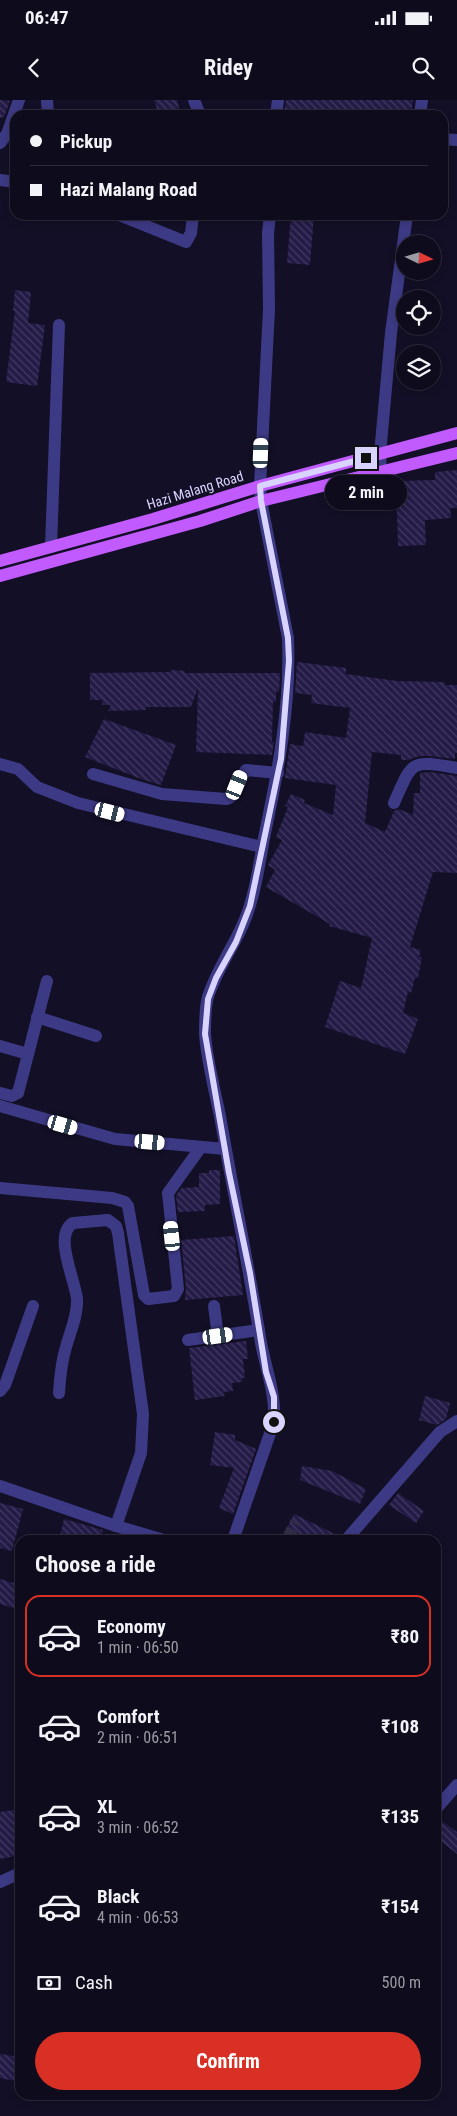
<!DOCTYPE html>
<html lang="en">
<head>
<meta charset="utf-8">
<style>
  body { margin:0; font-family:"Roboto Condensed",sans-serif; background:#1c1929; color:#f1f3f6; height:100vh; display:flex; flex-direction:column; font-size:19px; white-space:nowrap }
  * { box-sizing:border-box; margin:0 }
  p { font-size:16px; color:#9b9ba3 }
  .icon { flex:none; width:28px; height:28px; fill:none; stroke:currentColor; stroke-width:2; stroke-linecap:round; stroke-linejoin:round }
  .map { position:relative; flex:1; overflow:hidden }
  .sheet { position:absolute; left:15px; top:1435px; width:426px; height:565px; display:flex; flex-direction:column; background:#0e0b1c; border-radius:15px; box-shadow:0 2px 8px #0003,0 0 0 1px #2e2b3b }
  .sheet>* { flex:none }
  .banner { position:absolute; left:10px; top:10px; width:438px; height:110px; border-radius:15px; box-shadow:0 2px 8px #0003,0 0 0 1px #2e2b3b; display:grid; align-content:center; height:110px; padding:0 20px; background:#0e0b1c }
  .needle { width:32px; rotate:95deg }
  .fabs { position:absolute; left:396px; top:135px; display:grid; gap:10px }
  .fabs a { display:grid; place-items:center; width:45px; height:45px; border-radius:50%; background:#0e0b1c; box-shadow:0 2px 8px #0003,0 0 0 1px #2e2b3b; font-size:25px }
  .end { position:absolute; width:22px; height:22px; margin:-11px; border:6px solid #d9d4ff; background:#111; box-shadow:0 0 0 2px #111 }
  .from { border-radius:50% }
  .bubble { position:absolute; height:35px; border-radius:18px; background:#0e0b1c; box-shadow:0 2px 8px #0003,0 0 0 1px #2e2b3b; font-size:16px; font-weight:700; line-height:35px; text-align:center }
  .car { position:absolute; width:15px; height:30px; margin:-15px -8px; border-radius:6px; box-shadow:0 0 4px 1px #0007; background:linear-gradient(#fff 24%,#345 0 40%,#fff 0 76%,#345 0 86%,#fff 0) }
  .banner b { display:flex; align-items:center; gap:18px; height:48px; font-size:19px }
  .banner b+b { border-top:1px solid #2e2b3b }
  .banner i { width:12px; height:12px; background:#f1f3f6 }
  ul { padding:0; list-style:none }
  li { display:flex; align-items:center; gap:15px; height:82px; margin:0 10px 8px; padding:0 10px; border:2px solid transparent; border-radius:15px }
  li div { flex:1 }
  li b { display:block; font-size:19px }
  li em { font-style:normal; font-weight:700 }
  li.selected { border-color:#d93025 }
  li>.icon { width:45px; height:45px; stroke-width:1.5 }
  h2 { padding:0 20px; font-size:22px; line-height:60px }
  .pay { display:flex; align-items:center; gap:12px; height:55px; padding:0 20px; font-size:19px }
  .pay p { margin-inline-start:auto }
  .action { display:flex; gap:10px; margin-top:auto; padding:10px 20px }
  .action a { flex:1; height:58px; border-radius:30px; background:#d93025; color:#fff; font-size:20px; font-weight:700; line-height:58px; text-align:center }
  .status { display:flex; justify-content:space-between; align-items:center; height:35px; padding:0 25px; background:#0e0b1c; direction:ltr }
  .status svg { height:14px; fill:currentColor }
  header { display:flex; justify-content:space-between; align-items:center; height:65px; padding:0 20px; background:#0e0b1c; font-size:22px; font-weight:700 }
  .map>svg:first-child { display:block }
</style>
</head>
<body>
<div class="status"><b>06:47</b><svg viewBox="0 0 49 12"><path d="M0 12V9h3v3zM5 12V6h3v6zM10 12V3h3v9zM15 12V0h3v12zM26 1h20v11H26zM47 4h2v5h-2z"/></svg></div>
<header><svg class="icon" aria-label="back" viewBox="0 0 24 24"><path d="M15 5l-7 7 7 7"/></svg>Ridey<svg class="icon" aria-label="search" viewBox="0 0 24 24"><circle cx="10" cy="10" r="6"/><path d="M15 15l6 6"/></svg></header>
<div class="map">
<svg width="457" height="2016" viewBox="0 0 457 2016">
  <defs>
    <pattern id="building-back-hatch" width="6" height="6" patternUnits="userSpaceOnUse" patternTransform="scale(1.25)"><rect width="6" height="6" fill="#241b47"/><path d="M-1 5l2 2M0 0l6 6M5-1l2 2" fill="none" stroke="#433b63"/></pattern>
  </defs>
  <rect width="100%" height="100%" fill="#130f26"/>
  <g fill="url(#building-back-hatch)">
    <path d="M0,0L10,1L4,17L0,18Z"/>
    <path d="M154,0H177L181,15H159Z"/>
    <path d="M286,0H413L411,15H351L309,9L308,15H284Z"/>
    <path d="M291,115H314L310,165L287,163Z"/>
    <path d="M15,190L31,192L28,223L45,225L37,286L6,282L15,211H13Z"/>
    <path d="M457,370V408H450L451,418L425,420L426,445L398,446L396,381L435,380V372Z"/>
    <path d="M297,562L346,568V574L397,581L445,582V585H457V653H455V659L430,656H419L408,660H401V655L372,652L365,723L385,732L394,711L399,709L413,715L414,693H420V673L430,672L457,676V773L433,772L410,847L421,850L419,857H422L418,878H415L411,893L408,892L403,913L418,919L405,954L325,927L340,881L361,888L372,838L329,826L330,824L266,787L275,770L268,765L282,740L276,737L288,707L285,706L291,694L305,700L304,703L333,715L336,685L285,678L290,644L303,646L305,632L346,638L350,608L311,603L312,595L295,593Z"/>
    <path d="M171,570L185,571V573H280L279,592L276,591V602H273L272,642H274L272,655L196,652L198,588L191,607H146V610L108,611L111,605H102V600H90V573L171,572Z"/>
    <path d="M104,619L176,645L161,685L141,679L85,657Z"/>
    <path d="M209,1070H220V1104L205,1105V1111L178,1112L176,1095L182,1088L199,1087V1073H209Z"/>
    <path d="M234,1136L243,1195L185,1200L186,1188L181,1140Z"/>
    <path d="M246,1241L248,1259H243L245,1278H242V1282L232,1283L233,1291L224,1292L225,1296L195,1300L189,1248Z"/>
    <path d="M425,1296L450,1303L446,1319L437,1325L419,1320Z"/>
    <path d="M215,1332L235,1335V1340L256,1349L233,1414L219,1408L234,1368L210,1365Z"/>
    <path d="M302,1366L332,1371L366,1389L360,1404L300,1380Z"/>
    <path d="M398,1393L424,1411L416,1423L389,1405Z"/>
    <path d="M0,1403L23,1409L12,1451L0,1448Z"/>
    <path d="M294,1414L339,1436L338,1440H281Z"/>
    <path d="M64,1419L103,1430L101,1440H78L60,1436Z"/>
    <path d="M0,1479L20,1485V1496L17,1509L0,1504Z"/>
    <path d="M20,1709V1755L0,1759V1712Z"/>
    <path d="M436,1717L457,1732V1754L436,1737Z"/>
    <path d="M0,1954L20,1957V1982L0,1978Z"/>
  </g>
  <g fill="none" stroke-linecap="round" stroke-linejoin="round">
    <path stroke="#312d47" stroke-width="12" stroke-dasharray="12 6" stroke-linecap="butt" d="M287,1440L296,1422"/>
    <g stroke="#3d3a85" stroke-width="12">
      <path d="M47,0L48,15"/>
      <path d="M194,0L200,15"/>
      <path d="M276,15L278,0"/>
      <path d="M420,15L422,0"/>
      <path d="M442,39L457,40"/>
      <path d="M0,43L7,34L19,0"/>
      <path d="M0,80L15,82"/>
      <path d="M119,115L186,142L191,133L193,115"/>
      <path d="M381,372L380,354L391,233L407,115"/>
      <path d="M51,447L59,225"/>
      <path d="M0,664L18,669L37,687L78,703L262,747"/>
      <path d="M93,674L162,694L226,699C238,697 239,678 246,670L278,673"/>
      <path d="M394,703C413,660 410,660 457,668"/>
      <path d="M37,917L96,936"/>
      <path d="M0,946L28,954"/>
      <path d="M0,993L12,996L18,993L47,881"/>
      <path d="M0,1006L115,1039L225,1049"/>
      <path d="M0,1088L112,1098L125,1102L128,1106L144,1195L148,1199L174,1196L178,1189L168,1093L201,1047"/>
      <path d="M214,1206L218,1236"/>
      <path d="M188,1240L259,1230"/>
      <path d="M0,1291L5,1285L33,1206"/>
      <path d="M59,1293C60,1277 61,1263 66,1247C70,1232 78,1215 77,1199C75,1179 53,1135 73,1123L108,1120L116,1126L118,1133L143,1314L141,1353L116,1426"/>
      <path d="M0,1386L116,1426L164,1440"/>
      <path d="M233,1440L274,1322C276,1295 266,1269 261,1243C249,1167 233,1092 220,1016C215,992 206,956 205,933C205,922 205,907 208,897C218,864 241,838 250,805C257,783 260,760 264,738C278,672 291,605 288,538L261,401L260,386L269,209L268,133L270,115"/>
      <path d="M346,1440L440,1332L457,1321"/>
      <path d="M436,1709L457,1685"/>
      <path d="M0,1782L20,1773"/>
    </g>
    <g stroke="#c25bff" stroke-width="12">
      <path d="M0,461L153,419L260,386L457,333"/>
      <path d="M0,476L200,421L261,401L457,353"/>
    </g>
  </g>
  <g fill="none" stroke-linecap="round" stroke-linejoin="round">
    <path stroke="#d9d4ff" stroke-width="6" d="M274,1322V1297L266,1272L250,1173L229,1073L205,934L208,899L216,878L236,842L250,806L278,673L281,659L289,561L288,538L261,401L260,386L366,358"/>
  </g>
  <g text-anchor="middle" stroke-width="4" stroke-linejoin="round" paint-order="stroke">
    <g font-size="14" fill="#d9d4ff" stroke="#130f26">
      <text transform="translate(195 390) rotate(-17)" y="5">Hazi Malang Road</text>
    </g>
  </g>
</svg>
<div class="fabs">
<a><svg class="needle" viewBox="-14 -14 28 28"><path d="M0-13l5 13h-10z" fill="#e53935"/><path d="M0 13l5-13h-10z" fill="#9b9ba3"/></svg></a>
<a><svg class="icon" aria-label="locate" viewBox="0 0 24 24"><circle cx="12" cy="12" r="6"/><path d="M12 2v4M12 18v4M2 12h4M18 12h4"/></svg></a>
<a><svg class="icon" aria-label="layers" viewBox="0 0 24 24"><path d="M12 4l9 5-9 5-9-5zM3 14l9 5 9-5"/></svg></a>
</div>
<i class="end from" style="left:274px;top:1322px"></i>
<i class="end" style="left:366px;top:358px"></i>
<div class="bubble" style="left:325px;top:375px;width:82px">2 min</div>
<i class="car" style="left:261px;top:353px;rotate:2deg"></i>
<i class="car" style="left:237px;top:685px;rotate:22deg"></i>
<i class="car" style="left:110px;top:712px;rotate:104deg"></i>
<i class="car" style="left:63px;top:1025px;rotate:106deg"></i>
<i class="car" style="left:150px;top:1042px;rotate:95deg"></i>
<i class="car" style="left:172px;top:1136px;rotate:354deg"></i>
<i class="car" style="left:218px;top:1236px;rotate:82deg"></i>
<div class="banner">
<b><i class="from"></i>Pickup</b>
<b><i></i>Hazi Malang Road</b>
</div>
<section class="sheet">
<h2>Choose a ride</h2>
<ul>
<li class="selected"><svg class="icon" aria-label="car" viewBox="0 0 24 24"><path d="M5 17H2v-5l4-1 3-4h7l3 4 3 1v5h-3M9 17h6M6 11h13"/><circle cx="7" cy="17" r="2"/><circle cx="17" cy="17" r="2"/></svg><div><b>Economy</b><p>1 min · 06:50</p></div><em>₹80</em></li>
<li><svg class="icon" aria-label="car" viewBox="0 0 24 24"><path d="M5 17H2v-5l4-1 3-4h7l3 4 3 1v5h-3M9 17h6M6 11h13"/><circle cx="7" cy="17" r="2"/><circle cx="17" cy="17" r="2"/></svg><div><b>Comfort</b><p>2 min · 06:51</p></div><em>₹108</em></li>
<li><svg class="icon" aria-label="car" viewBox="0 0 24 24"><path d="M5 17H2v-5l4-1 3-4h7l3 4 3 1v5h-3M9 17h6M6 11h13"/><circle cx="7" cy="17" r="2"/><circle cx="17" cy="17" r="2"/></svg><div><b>XL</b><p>3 min · 06:52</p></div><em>₹135</em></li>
<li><svg class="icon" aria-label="car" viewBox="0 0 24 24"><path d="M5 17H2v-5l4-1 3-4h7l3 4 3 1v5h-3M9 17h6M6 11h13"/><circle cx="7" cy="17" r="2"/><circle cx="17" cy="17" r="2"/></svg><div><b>Black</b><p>4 min · 06:53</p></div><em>₹154</em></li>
</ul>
<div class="pay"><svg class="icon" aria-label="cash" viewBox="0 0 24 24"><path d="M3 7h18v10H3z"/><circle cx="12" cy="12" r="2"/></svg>Cash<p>500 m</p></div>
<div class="action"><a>Confirm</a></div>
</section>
</div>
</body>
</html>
